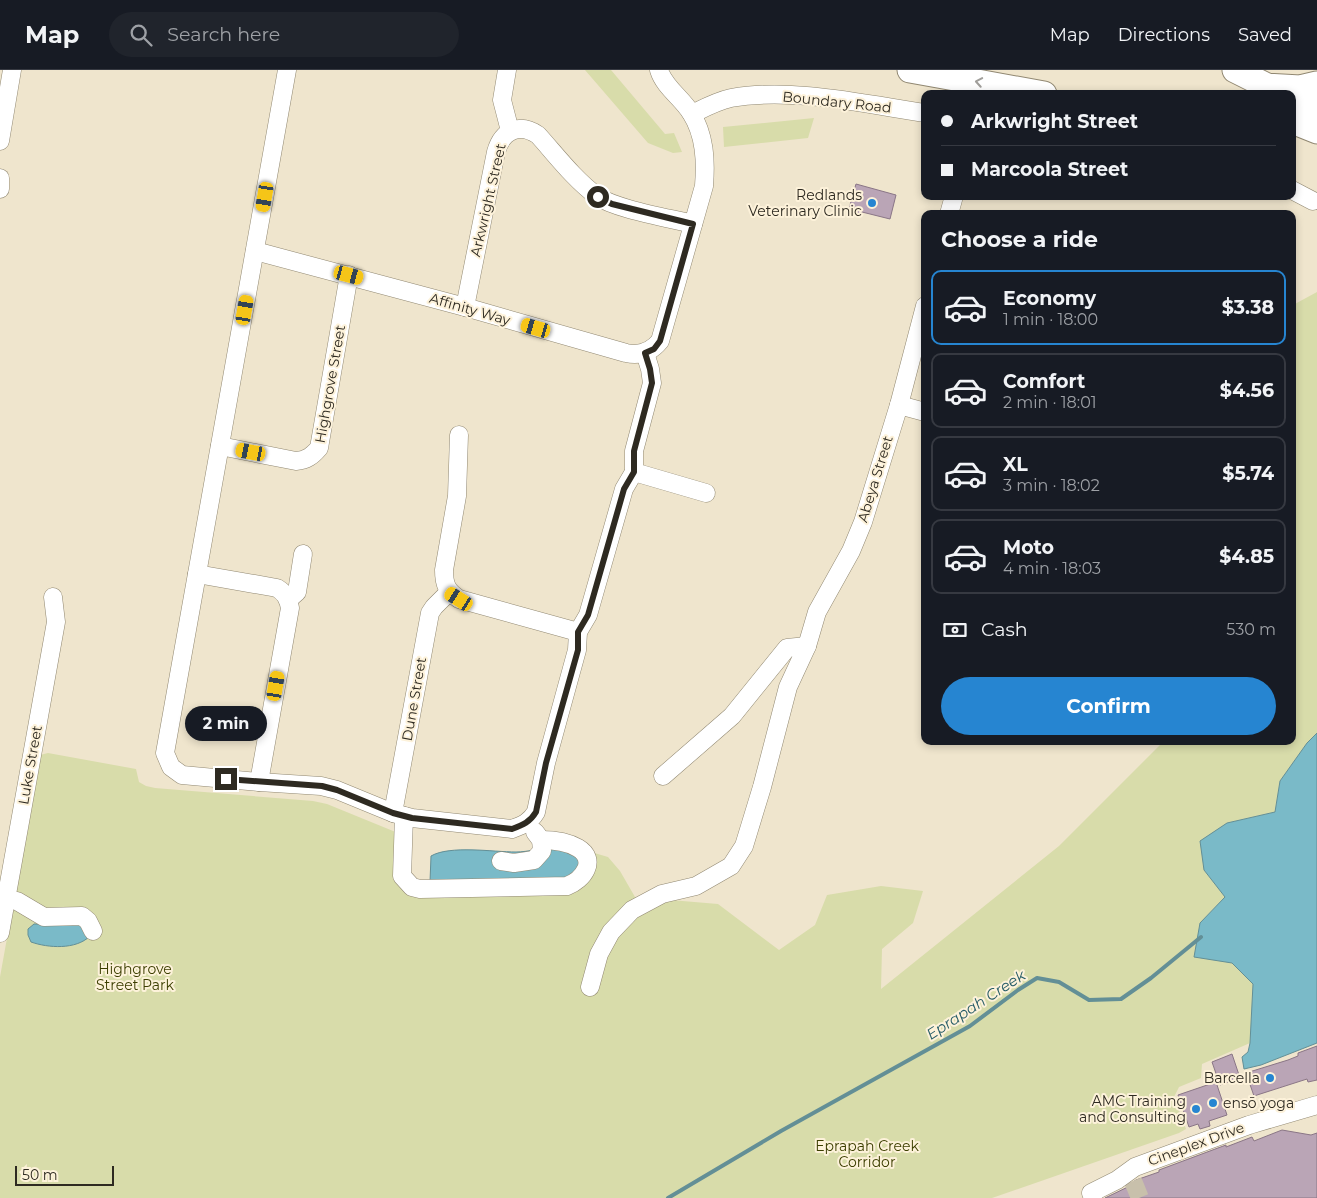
<!DOCTYPE html>
<html lang="en">
<head>
<meta charset="utf-8">
<style>
  body { margin:0; font-family:Montserrat,sans-serif; background:#20242c; color:#f1f3f6; height:100vh; display:flex; flex-direction:column; font-size:19px; white-space:nowrap }
  * { box-sizing:border-box; margin:0 }
  p { font-size:16px; color:#9ea1a6 }
  .icon { flex:none; width:28px; height:28px; fill:none; stroke:currentColor; stroke-width:2; stroke-linecap:round; stroke-linejoin:round }
  .map { position:relative; flex:1; overflow:hidden }
  .drawer { position:absolute; left:921px; top:140px; width:375px; height:535px; display:flex; flex-direction:column; background:#171b24; border-radius:10px; box-shadow:0 2px 8px #0003 }
  .drawer>* { flex:none }
  .hud { position:absolute; left:921px; top:20px; width:375px; height:110px; border-radius:10px; box-shadow:0 2px 8px #0003; display:grid; align-content:center; height:110px; padding:0 20px; background:#171b24 }
  .scale { position:absolute; left:15px; bottom:12px; width:99px; box-sizing:border-box; padding-left:5px; border:2px solid #2e2a21; border-top:0; font-size:14px; line-height:18px; white-space:nowrap; color:#2e2a21; -webkit-text-stroke:4px #fdf2da; paint-order:stroke }
  .end { position:absolute; width:22px; height:22px; margin:-11px; border:6px solid #2e2a21; background:#fff; box-shadow:0 0 0 2px #fff }
  .from { border-radius:50% }
  .bubble { position:absolute; height:35px; border-radius:18px; background:#171b24; box-shadow:0 2px 8px #0003; font-size:16px; font-weight:700; line-height:35px; text-align:center }
  .car { position:absolute; width:15px; height:30px; margin:-15px -8px; border-radius:6px; box-shadow:0 0 4px 1px #0007; background:linear-gradient(#f5c518 24%,#345 0 40%,#f5c518 0 76%,#345 0 86%,#f5c518 0) }
  .hud b { display:flex; align-items:center; gap:18px; height:48px; font-size:19px }
  .hud b+b { border-top:1px solid #363941 }
  .hud i { width:12px; height:12px; background:#f1f3f6 }
  ul { padding:0; list-style:none }
  li { display:flex; align-items:center; gap:15px; height:75px; margin:0 10px 8px; padding:0 10px; border:2px solid #363941; border-radius:10px }
  li div { flex:1 }
  li b { display:block; font-size:19px }
  li em { font-style:normal; font-weight:700 }
  li.selected { border-color:#2685d1 }
  li>.icon { width:45px; height:45px; stroke-width:1.5 }
  h2 { padding:0 20px; font-size:22px; line-height:60px }
  .pay { display:flex; align-items:center; gap:12px; height:55px; padding:0 20px; font-size:19px }
  .pay p { margin-inline-start:auto }
  .button { display:flex; gap:10px; margin-top:auto; padding:10px 20px }
  .button a { flex:1; height:58px; border-radius:30px; background:#2685d1; color:#fff; font-size:20px; font-weight:700; line-height:58px; text-align:center }
  header { display:flex; align-items:center; gap:30px; box-sizing:border-box; height:70px; padding:0 25px; background:#171b24; border-bottom:1px solid #363941 }
  header strong { font-size:24px }
  nav { display:flex; gap:28px; margin-inline-start:auto; font-size:18px }
  .search { width:350px; height:45px; background:#20242c; display:flex; align-items:center; gap:12px; box-sizing:border-box; padding:0 18px; border-radius:28px; color:#9ea1a6; font-size:19px }
  .map>svg:first-child { display:block }
</style>
</head>
<body>
<header>
<strong>Map</strong>
<div class="search"><svg class="icon" aria-label="search" viewBox="0 0 24 24"><circle cx="10" cy="10" r="6"/><path d="M15 15l6 6"/></svg>Search here</div>
<nav><a>Map</a><a>Directions</a><a>Saved</a></nav>
</header>
<div class="map">
<svg width="1317" height="1128" viewBox="0 0 1317 1128">
  <rect width="100%" height="100%" fill="#efe5cd"/>
  <g fill="#d8dcaa">
    <path d="M585,0H611L665,64L674,63L682,82L673,83L648,73Z"/>
    <path d="M814,48L808,68L724,77L723,57Z"/>
    <path d="M1317,222V663L1307,673L1280,711L1275,742L1227,753L1204,800L1225,827L1200,853L1232,893L1253,914L1250,973L1202,994L1201,1008L1179,1017L1174,1027L1186,1059L1179,1063L992,1128H0V907L40,685L48,683L136,699L139,712L146,716L155,718L313,731L327,734L398,763L402,816L591,782L608,787L620,801L635,827L718,834L779,880L815,855L827,825L881,816L923,821L913,853L882,879L881,919L1059,776L1164,671H1292L1293,235Z"/>
  </g>
  <g fill="#7abac8" stroke="#638f96">
    <path d="M1317,663V973L1261,995L1244,999L1242,987L1248,982L1250,973L1253,914L1232,893L1194,887L1200,853L1225,827L1204,800L1200,771L1227,753L1275,742L1280,711L1307,673Z"/>
    <path d="M554,776L574,781L582,793L569,808L430,812L431,786C450,775 493,782 516,782C528,782 542,778 554,776Z"/>
    <path d="M34,854L84,855L90,866C76,880 48,878 31,872L28,865V859Z"/>
  </g>
  <g fill="none" stroke-linecap="round" stroke-linejoin="round">
    <path stroke="#638f96" stroke-width="4" d="M668,1128L781,1061L970,956L1018,920L1037,908L1059,912L1089,930L1121,929L1151,908L1201,867"/>
  </g>
  <g fill="#baa5b6" stroke="#8a7686">
    <path d="M856,114L896,125L890,149L862,142L861,146L848,142Z"/>
    <path d="M1317,976V1010L1308,1012L1307,1009L1254,1026L1246,1003L1288,990L1298,986V983Z"/>
    <path d="M1232,984L1240,1008L1220,1015L1212,992Z"/>
    <path d="M1216,1012L1227,1045L1209,1051L1210,1056L1200,1059L1198,1054L1189,1057L1178,1025Z"/>
    <path d="M1282,1060L1311,1065L1317,1063V1128H1105L1134,1114L1133,1112L1136,1110L1159,1102V1100L1226,1075V1077L1252,1067L1254,1071Z"/>
  </g>
  <g fill="none" stroke-linecap="round" stroke-linejoin="round">
    <path stroke="#c8c0ab" stroke-width="18" stroke-dasharray="18 9" stroke-linecap="butt" d="M1133,1111L1140,1128"/>
    <defs>
      <g id="minor">
        <path d="M287,0L165,683L171,697L182,705L259,712L321,716L337,720L393,743L412,748L512,759C523,755 530,752 536,742L546,693L577,580L578,562L588,545L624,419L634,402V381L652,313L650,299L645,283"/>
        <path d="M507,0L502,30L510,61"/>
        <path d="M692,44C704,38 717,31 731,28C791,17 865,34 925,43"/>
        <path d="M0,71L12,0"/>
        <path d="M0,108V119"/>
        <path d="M1292,120L1313,131"/>
        <path d="M949,144L954,126"/>
        <path d="M255,181L465,237L626,283C640,286 651,282 660,271L704,116C706,91 705,65 691,43C682,28 664,17 659,0"/>
        <path d="M465,237L496,82C502,61 519,52 538,65C556,85 575,110 597,126C615,139 669,148 693,154"/>
        <path d="M899,335L925,342"/>
        <path d="M459,365L457,426L444,500C444,515 447,521 459,529L578,562"/>
        <path d="M220,376L296,391C307,390 312,386 319,378L349,205"/>
        <path d="M634,402L706,423"/>
        <path d="M197,504L277,518C285,523 288,528 290,538L259,712"/>
        <path d="M289,529L297,522L303,484"/>
        <path d="M663,706L732,646L787,578L807,576"/>
        <path d="M393,743L430,543L434,537L449,522"/>
        <path d="M404,746L402,806L412,817L420,819L567,816C583,810 598,790 578,778C568,772 552,770 541,770"/>
        <path d="M501,791L514,793L534,790L542,781L541,770L535,762"/>
        <path d="M6,829L17,831L44,847L82,846L88,851L93,861"/>
        <path d="M0,863L56,552L53,527"/>
        <path d="M590,917L599,884L611,862L632,840L662,824L696,816L731,796L744,776L762,717L788,617L807,576L817,542L851,481L863,452L899,335L925,236"/>
        <path d="M1093,1128L1091,1123L1117,1110L1135,1097L1249,1055L1317,1035"/>
      </g>
      <g id="highway">
        <path d="M910,0L1044,24"/>
        <path d="M1235,0L1267,16L1300,18L1317,14"/>
        <path d="M1292,38L1317,37"/>
        <path d="M1292,51L1317,61"/>
      </g>
    </defs>
    <use href="#minor" stroke="#918872" stroke-width="19"/>
    <use href="#highway" stroke="#918872" stroke-width="27"/>
    <use href="#minor" stroke="#fff" stroke-width="18"/>
    <use href="#highway" stroke="#fff" stroke-width="25"/>
  </g>
  <defs><path id="oneway-chevron" d="M-2-3.5L2.5 0L-2 3.5" fill="none" stroke-width="1.6" stroke-linecap="round" stroke-linejoin="round" transform="scale(1.25)"/></defs>
  <use stroke="#a19f9b" href="#oneway-chevron" transform="translate(979 12) rotate(-170)"/>
  <g fill="none" stroke-linecap="round" stroke-linejoin="round">
    <path stroke="#2e2a21" stroke-width="6" d="M226,709L322,716L337,720L393,743L412,748L512,759C523,755 530,752 536,742L546,693L578,580V562L588,545L624,419L634,402V381L652,313L650,299L645,283L654,279L660,271L693,154L612,134L598,127"/>
  </g>
  <g fill="#2685d1" stroke="#fdf2da" stroke-width="2">
    <circle cx="872" cy="133" r="5"/>
    <circle cx="1270" cy="1008" r="5"/>
    <circle cx="1213" cy="1033" r="5"/>
    <circle cx="1196" cy="1039" r="5"/>
  </g>
  <g text-anchor="middle" stroke-width="4" stroke-linejoin="round" paint-order="stroke">
    <g font-size="14" fill="#2e2a21" stroke="#fdf2da">
      <text transform="translate(837 32) rotate(6)" y="5">Boundary Road</text>
      <text transform="translate(488 130) rotate(-77)" y="5">Arkwright Street</text>
      <text transform="translate(470 239) rotate(16)" y="5">Affinity Way</text>
      <text transform="translate(330 314) rotate(-80)" y="5">Highgrove Street</text>
      <text transform="translate(875 409) rotate(-73)" y="5">Abeya Street</text>
      <text transform="translate(414 629) rotate(-80)" y="5">Dune Street</text>
      <text transform="translate(30 695) rotate(-80)" y="5">Luke Street</text>
      <text transform="translate(1196 1074) rotate(-20)" y="5">Cineplex Drive</text>
    </g>
    <g font-size="14" fill="#2e2a21" stroke="#fdf2da" text-anchor="end">
      <text x="862" y="130">Redlands<tspan x="862" dy="16">Veterinary Clinic</tspan></text>
      <text x="1260" y="1013">Barcella</text>
      <text x="1186" y="1036">AMC Training<tspan x="1186" dy="16">and Consulting</tspan></text>
      <text x="1223" y="1038" text-anchor="start">ensō yoga</text>
    </g>
    <g font-size="14" fill="#3c3e00" stroke="#fdf2da">
      <text x="135" y="904">Highgrove<tspan x="135" dy="16">Street Park</tspan></text>
      <text x="867" y="1081">Eprapah Creek<tspan x="867" dy="16">Corridor</tspan></text>
    </g>
    <g font-size="15" font-style="italic" fill="#265c67" stroke="#fdf2da">
      <text transform="translate(976 935) rotate(-33)" y="5">Eprapah Creek</text>
    </g>
  </g>
</svg>
<div class="scale">50 m</div>
<i class="end from" style="left:598px;top:127px"></i>
<i class="end" style="left:226px;top:709px"></i>
<div class="bubble" style="left:185px;top:636px;width:82px">2 min</div>
<i class="car" style="left:265px;top:127px;rotate:190deg"></i>
<i class="car" style="left:349px;top:205px;rotate:105deg"></i>
<i class="car" style="left:245px;top:240px;rotate:10deg"></i>
<i class="car" style="left:536px;top:258px;rotate:286deg"></i>
<i class="car" style="left:251px;top:382px;rotate:281deg"></i>
<i class="car" style="left:459px;top:529px;rotate:302deg"></i>
<i class="car" style="left:276px;top:616px;rotate:10deg"></i>
<div class="hud">
<b><i class="from"></i>Arkwright Street</b>
<b><i></i>Marcoola Street</b>
</div>
<section class="drawer">
<h2>Choose a ride</h2>
<ul>
<li class="selected"><svg class="icon" aria-label="car" viewBox="0 0 24 24"><path d="M5 17H2v-5l4-1 3-4h7l3 4 3 1v5h-3M9 17h6M6 11h13"/><circle cx="7" cy="17" r="2"/><circle cx="17" cy="17" r="2"/></svg><div><b>Economy</b><p>1 min · 18:00</p></div><em>$3.38</em></li>
<li><svg class="icon" aria-label="car" viewBox="0 0 24 24"><path d="M5 17H2v-5l4-1 3-4h7l3 4 3 1v5h-3M9 17h6M6 11h13"/><circle cx="7" cy="17" r="2"/><circle cx="17" cy="17" r="2"/></svg><div><b>Comfort</b><p>2 min · 18:01</p></div><em>$4.56</em></li>
<li><svg class="icon" aria-label="car" viewBox="0 0 24 24"><path d="M5 17H2v-5l4-1 3-4h7l3 4 3 1v5h-3M9 17h6M6 11h13"/><circle cx="7" cy="17" r="2"/><circle cx="17" cy="17" r="2"/></svg><div><b>XL</b><p>3 min · 18:02</p></div><em>$5.74</em></li>
<li><svg class="icon" aria-label="car" viewBox="0 0 24 24"><path d="M5 17H2v-5l4-1 3-4h7l3 4 3 1v5h-3M9 17h6M6 11h13"/><circle cx="7" cy="17" r="2"/><circle cx="17" cy="17" r="2"/></svg><div><b>Moto</b><p>4 min · 18:03</p></div><em>$4.85</em></li>
</ul>
<div class="pay"><svg class="icon" aria-label="cash" viewBox="0 0 24 24"><path d="M3 7h18v10H3z"/><circle cx="12" cy="12" r="2"/></svg>Cash<p>530 m</p></div>
<div class="button"><a>Confirm</a></div>
</section>
</div>
</body>
</html>
